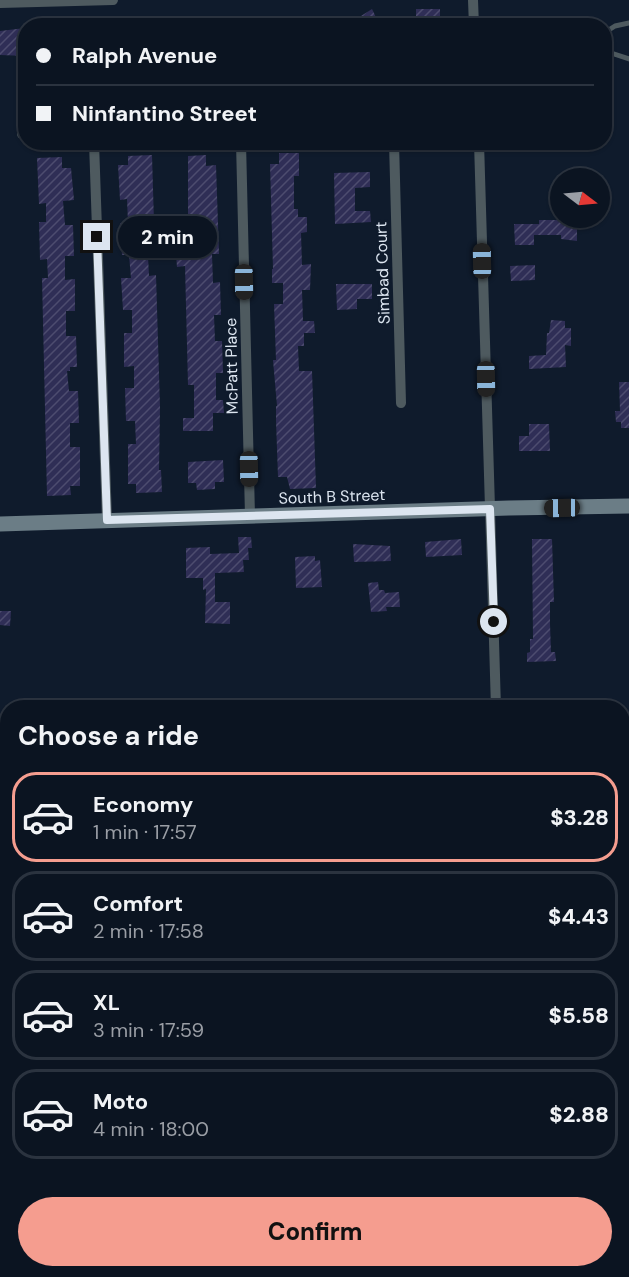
<!DOCTYPE html>
<html lang="en">
<head>
<meta charset="utf-8">
<style>
  body { margin:0; font-family:"DM Sans",sans-serif; background:#19212e; color:#f1f3f6; height:100vh; display:flex; flex-direction:column; font-size:22px; white-space:nowrap }
  * { box-sizing:border-box; margin:0 }
  p { font-size:20px; color:#9a9ea5 }
  .icon { flex:none; width:33px; height:33px; fill:none; stroke:currentColor; stroke-width:2; stroke-linecap:round; stroke-linejoin:round }
  .map { position:relative; flex:1; overflow:hidden }
  .side { position:absolute; left:0px; top:700px; width:630px; height:578px; display:flex; flex-direction:column; background:#0b1421; border-radius:24px 24px 0 0; box-shadow:0 2px 4px #0004,0 0 0 2px #2b333f }
  .side>* { flex:none }
  .hud { position:absolute; left:18px; top:18px; width:594px; height:132px; border-radius:24px; box-shadow:0 2px 4px #0004,0 0 0 2px #2b333f; display:grid; align-content:center; height:132px; padding:0 18px; background:#0b1421 }
  .needle { width:39px; rotate:106deg }
  .fabs { position:absolute; left:550px; top:168px; display:grid; gap:12px }
  .fabs a { display:grid; place-items:center; width:60px; height:60px; border-radius:50%; background:#0b1421; box-shadow:0 2px 4px #0004,0 0 0 2px #2b333f; font-size:30px }
  .end { position:absolute; width:27px; height:27px; margin:-14px; border:8px solid #dce5f0; background:#111; box-shadow:0 0 0 3px #111 }
  .from { border-radius:50% }
  .bubble { position:absolute; height:42px; border-radius:21px; background:#0b1421; box-shadow:0 2px 4px #0004,0 0 0 2px #2b333f; font-size:20px; font-weight:800; line-height:42px; text-align:center }
  .car { position:absolute; width:18px; height:36px; margin:-18px -9px; border-radius:8px; box-shadow:0 0 4px 2px #0007; background:linear-gradient(#222 24%,#8ab4d8 0 40%,#222 0 76%,#8ab4d8 0 86%,#222 0) }
  .hud b { display:flex; align-items:center; gap:21px; height:57px; font-size:22px }
  .hud b+b { border-top:2px solid #2b333f }
  .hud i { width:15px; height:15px; background:#f1f3f6 }
  ul { padding:0; list-style:none }
  li { display:flex; align-items:center; gap:18px; height:90px; margin:0 12px 9px; padding:0 6px; border:3px solid #2b333f; border-radius:24px }
  li div { flex:1 }
  li b { display:block; font-size:22px }
  li em { font-style:normal; font-weight:800 }
  li.on { border-color:#f59d8f }
  li>.icon { width:54px; height:54px; stroke-width:1.5 }
  h2 { padding:0 18px; font-size:27px; line-height:72px }
  .button { display:flex; gap:12px; margin-top:auto; padding:12px 18px }
  .button a { flex:1; height:69px; border-radius:36px; background:#f59d8f; color:#111; font-size:24px; font-weight:800; line-height:69px; text-align:center }
  .map>svg:first-child { display:block }
</style>
</head>
<body>
<div class="map">
<svg width="629" height="1277" viewBox="0 0 629 1277">
  <defs>
    <pattern id="building-hatch" width="6" height="6" patternUnits="userSpaceOnUse" patternTransform="scale(1.5)"><rect width="6" height="6" fill="#2f2e56"/><path d="M-1 1l2-2M0 6l6-6M5 7l2-2" fill="none" stroke="#4d4c6f"/></pattern>
  </defs>
  <rect width="100%" height="100%" fill="#0f1b2c"/>
  <g fill="url(#building-hatch)">
    <path d="M372,9L380,26H366L361,16Z"/>
    <rect x="416" y="9" width="24" height="17"/>
    <path d="M25,28L26,56L0,55V31Z"/>
    <path d="M279,153H299V176H294V209H298V217H307V232L301,233L302,265L311,264L310,290H302L303,321H314L315,333H304V346H298L299,371H312L316,488L290,489L287,477H278L276,421V406H277L273,360H276L274,304H283V283H272V269H273L270,164H279Z"/>
    <path d="M152,155L155,256H148L149,276L156,275L160,407L159,470H161L162,492L136,493V484H128V444H136L135,421H126L125,388H134V366L124,367V333H132V310H123L121,278H131L129,255H122L120,223H128L127,199L120,200L118,165H128V156Z"/>
    <path d="M206,155V166L216,165L219,254H212L213,283L220,282L221,315H214L215,341H222L223,373H216V400H223L224,413H213V431H183V418H194V385H188L185,266L177,267L176,255H184L183,215H188V156Z"/>
    <path d="M62,157V168H71L74,200L63,201L65,225H73L74,256H65V280L75,279V311H66V336H76L77,367H70V371H67L69,391H78L79,423H70V447H80V486H70L71,495L47,496L42,278H48L47,259L40,260L39,222H46V203L39,204L37,158Z"/>
    <path d="M370,172V187L355,188V211H370L371,222L335,224L334,173Z"/>
    <path d="M539,220H560V223H577V241L561,239V235H534V245H515L514,224H539Z"/>
    <path d="M535,265V280L511,281L510,266Z"/>
    <path d="M336,284H372V299H357V309L337,310Z"/>
    <path d="M551,320L565,321V328H571V346L565,345L566,367L529,369V356L546,355L547,333H549Z"/>
    <path d="M619,382H629V428H621V422H616L615,411H620Z"/>
    <path d="M529,424H549L550,451H519V436H529Z"/>
    <path d="M223,460L224,482H215V489L197,490L196,483H188V462Z"/>
    <path d="M238,537H251L252,548H248L249,560H243L244,572L215,573V602H230V624L205,623L206,589L203,590V578H186V548L210,547V554L239,553Z"/>
    <path d="M461,539L462,555L426,557L425,542Z"/>
    <path d="M532,539H552L554,602H550V624L551,652H555L556,661L527,662V653L530,652V639H533Z"/>
    <path d="M353,544L390,546L391,561L354,562Z"/>
    <path d="M315,556V561L320,560L322,587L296,588L295,557Z"/>
    <path d="M378,582L379,590H384L385,593L399,592L400,607H386L387,611L371,612L368,583Z"/>
    <path d="M0,611H11L10,626L0,625Z"/>
  </g>
  <g fill="none" stroke-linecap="round" stroke-linejoin="round">
    <g stroke="#4e5a5f" stroke-width="5">
      <path d="M604,33L615,26L629,23"/>
      <path d="M604,48L608,52L629,59"/>
      <path d="M0,803L8,802"/>
      <path d="M0,821L8,825"/>
    </g>
    <g stroke="#4e5a5f" stroke-width="10">
      <path d="M473,0L474,26"/>
      <path d="M0,3L113,0"/>
      <path d="M22,134H26"/>
      <path d="M94,142L107,520"/>
      <path d="M241,142L250,516"/>
      <path d="M394,142L401,403"/>
      <path d="M479,142L496,708"/>
      <path d="M0,1000L8,999"/>
      <path d="M517,1270V1277"/>
    </g>
    <path stroke="#6b7d86" stroke-width="15" d="M0,524L509,508L629,506"/>
  </g>
  <g fill="none" stroke-linecap="round" stroke-linejoin="round">
    <path stroke="#dce5f0" stroke-width="8" d="M97,237L107,520L490,509L494,622"/>
  </g>
  <g text-anchor="middle" stroke-width="5" stroke-linejoin="round" paint-order="stroke">
    <g font-size="16" fill="#dce5f0" stroke="#0f1b2c">
      <text transform="translate(382 273) rotate(-92)" y="6">Simbad Court</text>
      <text transform="translate(231 366) rotate(-91)" y="6">McPatt Place</text>
      <text transform="translate(332 496) rotate(-2)" y="6">South B Street</text>
    </g>
  </g>
</svg>
<div class="fabs">
<a><svg class="needle" viewBox="-14 -14 28 28"><path d="M0-13l5 13h-10z" fill="#e53935"/><path d="M0 13l5-13h-10z" fill="#9a9ea5"/></svg></a>
</div>
<i class="end from" style="left:494px;top:622px"></i>
<i class="end" style="left:97px;top:237px"></i>
<div class="bubble" style="left:118px;top:216px;width:99px">2 min</div>
<i class="car" style="left:482px;top:261px;rotate:359deg"></i>
<i class="car" style="left:244px;top:282px;rotate:179deg"></i>
<i class="car" style="left:486px;top:379px;rotate:179deg"></i>
<i class="car" style="left:249px;top:469px;rotate:179deg"></i>
<i class="car" style="left:562px;top:508px;rotate:269deg"></i>
<div class="hud">
<b><i class="from"></i>Ralph Avenue</b>
<b><i></i>Ninfantino Street</b>
</div>
<section class="side">
<h2>Choose a ride</h2>
<ul>
<li class="on"><svg class="icon" aria-label="car" viewBox="0 0 24 24"><path d="M5 17H2v-5l4-1 3-4h7l3 4 3 1v5h-3M9 17h6M6 11h13"/><circle cx="7" cy="17" r="2"/><circle cx="17" cy="17" r="2"/></svg><div><b>Economy</b><p>1 min · 17:57</p></div><em>$3.28</em></li>
<li><svg class="icon" aria-label="car" viewBox="0 0 24 24"><path d="M5 17H2v-5l4-1 3-4h7l3 4 3 1v5h-3M9 17h6M6 11h13"/><circle cx="7" cy="17" r="2"/><circle cx="17" cy="17" r="2"/></svg><div><b>Comfort</b><p>2 min · 17:58</p></div><em>$4.43</em></li>
<li><svg class="icon" aria-label="car" viewBox="0 0 24 24"><path d="M5 17H2v-5l4-1 3-4h7l3 4 3 1v5h-3M9 17h6M6 11h13"/><circle cx="7" cy="17" r="2"/><circle cx="17" cy="17" r="2"/></svg><div><b>XL</b><p>3 min · 17:59</p></div><em>$5.58</em></li>
<li><svg class="icon" aria-label="car" viewBox="0 0 24 24"><path d="M5 17H2v-5l4-1 3-4h7l3 4 3 1v5h-3M9 17h6M6 11h13"/><circle cx="7" cy="17" r="2"/><circle cx="17" cy="17" r="2"/></svg><div><b>Moto</b><p>4 min · 18:00</p></div><em>$2.88</em></li>
</ul>
<div class="button"><a>Confirm</a></div>
</section>
</div>
</body>
</html>
